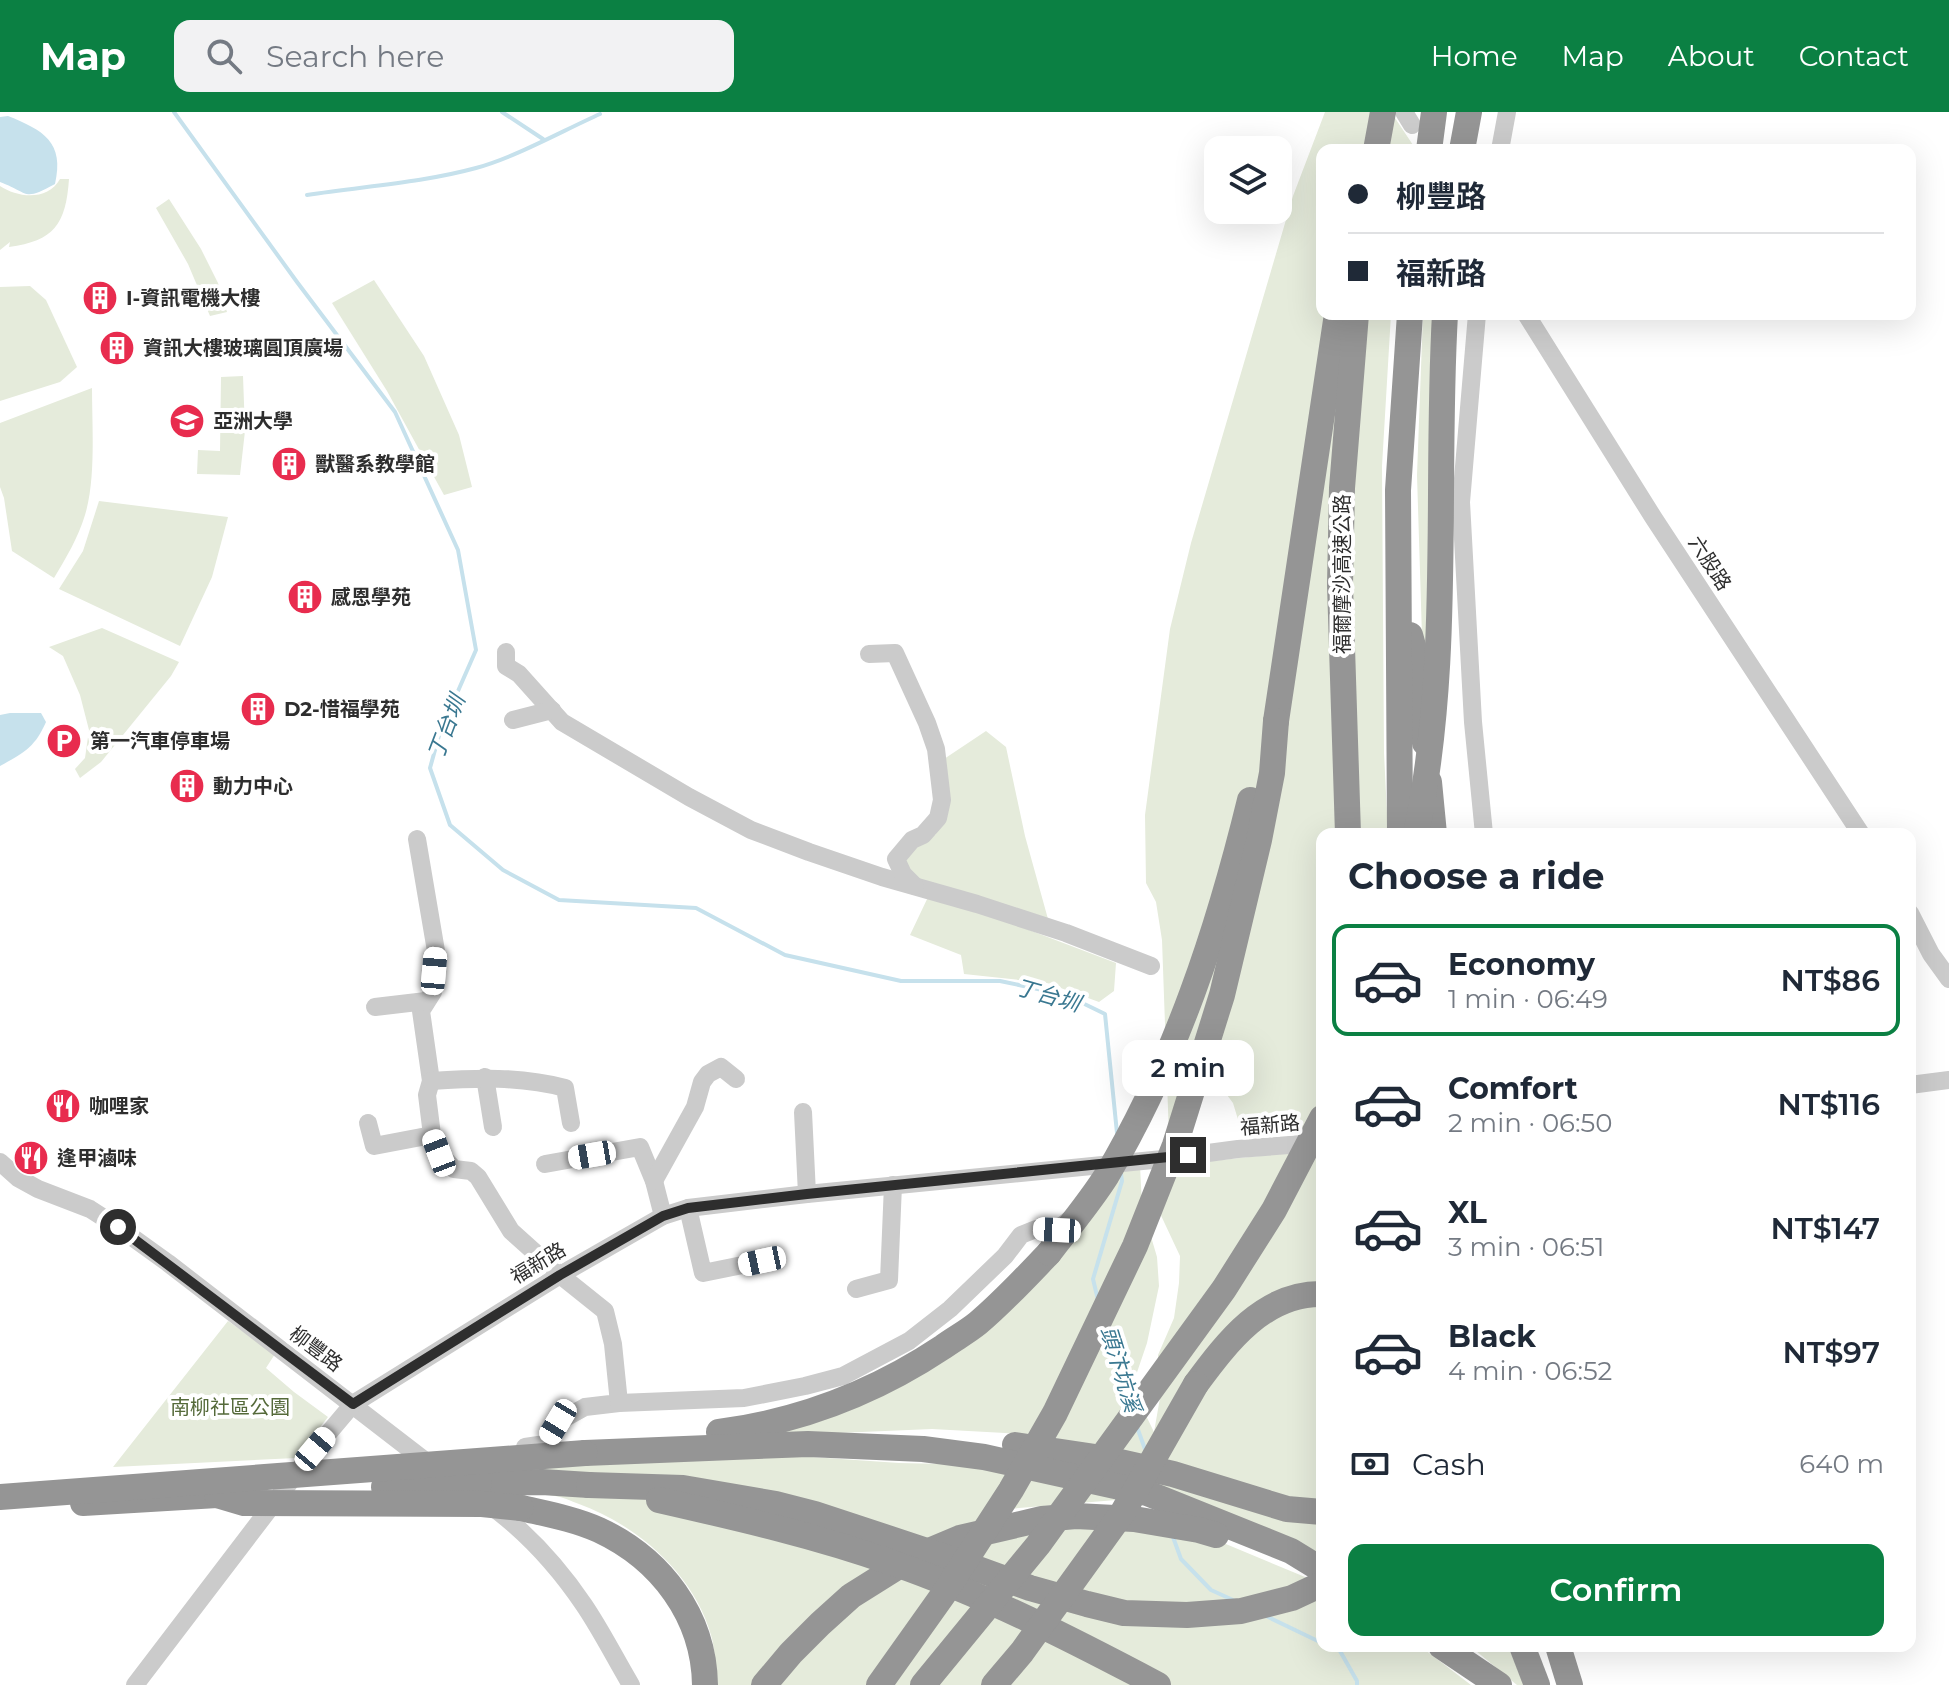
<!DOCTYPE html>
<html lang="en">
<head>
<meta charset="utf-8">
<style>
  body { margin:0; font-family:Montserrat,"Noto Sans TC",sans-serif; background:#f2f2f3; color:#1f2937; height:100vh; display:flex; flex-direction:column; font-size:30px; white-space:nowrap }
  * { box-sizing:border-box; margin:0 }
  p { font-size:26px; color:#747a83 }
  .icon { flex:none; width:44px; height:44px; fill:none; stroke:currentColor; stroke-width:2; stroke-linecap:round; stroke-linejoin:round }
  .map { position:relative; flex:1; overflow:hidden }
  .sheet { position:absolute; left:1316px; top:716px; width:600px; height:824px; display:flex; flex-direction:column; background:#fff; border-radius:16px; box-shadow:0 8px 32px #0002 }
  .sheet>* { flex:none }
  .banner { position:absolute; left:1316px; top:32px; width:600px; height:176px; border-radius:16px; box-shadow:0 8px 32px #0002; display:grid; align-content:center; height:176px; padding:0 32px; background:#fff }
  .fabs { position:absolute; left:1204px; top:24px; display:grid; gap:16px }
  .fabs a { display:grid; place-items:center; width:88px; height:88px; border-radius:16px; background:#fff; box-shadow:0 8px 32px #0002; font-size:40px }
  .end { position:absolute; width:36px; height:36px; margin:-18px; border:10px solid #2e2e2e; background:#fff; box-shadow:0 0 0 4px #fff }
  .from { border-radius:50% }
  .bubble { position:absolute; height:56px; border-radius:16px; background:#fff; box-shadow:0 8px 32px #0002; font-size:26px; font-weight:600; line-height:56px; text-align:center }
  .car { position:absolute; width:24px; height:48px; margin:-24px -12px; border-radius:10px; box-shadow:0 0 6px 2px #0007; background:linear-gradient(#fff 24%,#345 0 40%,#fff 0 76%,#345 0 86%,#fff 0) }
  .banner b { display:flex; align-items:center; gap:28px; height:76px; font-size:30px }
  .banner b+b { border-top:2px solid #e0e1e3 }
  .banner i { width:20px; height:20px; background:#1f2937 }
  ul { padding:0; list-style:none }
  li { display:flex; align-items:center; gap:24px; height:112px; margin:0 16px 12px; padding:0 16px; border:4px solid transparent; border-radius:16px }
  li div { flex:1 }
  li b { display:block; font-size:30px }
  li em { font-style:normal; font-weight:600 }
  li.active { border-color:#0b8043 }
  li>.icon { width:72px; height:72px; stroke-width:1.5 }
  h2 { padding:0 32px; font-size:36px; line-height:96px }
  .pay { display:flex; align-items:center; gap:20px; height:88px; padding:0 32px; font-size:30px }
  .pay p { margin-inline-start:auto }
  .primary-button { display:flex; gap:16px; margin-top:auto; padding:16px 32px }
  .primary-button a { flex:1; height:92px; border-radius:16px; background:#0b8043; color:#fff; font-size:32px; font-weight:600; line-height:92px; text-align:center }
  header { display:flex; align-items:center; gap:48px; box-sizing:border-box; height:112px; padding:0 40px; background:#0b8043; color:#fff }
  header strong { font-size:38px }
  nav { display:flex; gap:44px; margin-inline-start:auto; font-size:28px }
  .search { width:560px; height:72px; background:#f2f2f3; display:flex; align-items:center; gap:20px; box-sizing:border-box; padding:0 28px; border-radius:16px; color:#747a83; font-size:30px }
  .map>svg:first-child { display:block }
</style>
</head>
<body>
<header>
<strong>Map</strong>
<div class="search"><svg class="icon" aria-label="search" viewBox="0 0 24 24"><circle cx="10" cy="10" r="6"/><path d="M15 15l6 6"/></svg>Search here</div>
<nav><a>Home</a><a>Map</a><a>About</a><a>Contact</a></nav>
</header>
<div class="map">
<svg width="1949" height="1573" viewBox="0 0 1949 1573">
  <rect width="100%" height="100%" fill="#fff"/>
  <g fill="#e5ebdb">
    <path d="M1325,0H1391L1413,33V38H1322V202H1391L1382,354L1384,641L1388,722H1322V1018L1284,1022L1243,1024L1233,991L1224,979L1185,971L1169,1025L1162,828L1156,790L1146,771L1145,703L1170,517L1191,431L1293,84Z"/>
    <path d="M60,67H69C66,112 54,129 9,135L10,130L0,138V74C18,86 48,89 60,67Z"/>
    <path d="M169,87L201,137L218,171L227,200L210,204L188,152L156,96Z"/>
    <path d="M374,168L424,244L459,323L472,375L444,383L387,279L332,191Z"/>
    <path d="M30,174L46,188L77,255L60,270L0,289V175Z"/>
    <path d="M1423,202H1436L1428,578L1422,524L1417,363Z"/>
    <path d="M243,264L245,319L240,363L197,362L198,338L220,339L221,265Z"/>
    <path d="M92,276C92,314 96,367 85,403C78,426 66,446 54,466L12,439L4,386L0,375V311Z"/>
    <path d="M99,389L228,405L212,465L180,534L59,477L83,439Z"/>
    <path d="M102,516L179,550L171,564L101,650L80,666L75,657L85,646L89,618L80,583L63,544L49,535Z"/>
    <path d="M986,619L1006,635L1025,724L1048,807L920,771L905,759L904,744L936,722L941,649Z"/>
    <path d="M929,783L974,797L1116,851L1114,879L1099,890L1047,871L964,862L961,843L910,823Z"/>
    <path d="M1322,1039V1443L1185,1384L1056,1326L1005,1321L932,1317L746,1325L918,1259L1114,1059L1140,1053L1142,1094L1157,1145L1159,1174L1147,1231L1132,1275L1154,1320L1160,1286L1158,1243L1174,1206L1179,1171L1180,1144L1157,1095L1152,1055C1209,1050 1265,1042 1322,1039Z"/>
    <path d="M228,1209L275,1242L266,1256L294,1280L328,1305L296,1346L113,1355Z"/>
    <path d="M548,1337L701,1345H812L899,1351L946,1352L1033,1364L1096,1379L1116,1388L1008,1397L974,1410L863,1491L924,1452L1033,1419L1106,1413L1221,1430L1322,1472V1534H1420L1471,1573H715C715,1556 716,1540 711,1523C694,1462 637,1413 579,1392C571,1389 563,1385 555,1384C545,1382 534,1382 524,1382Z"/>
    <path d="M1470,1534H1508L1524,1573H1517Z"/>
  </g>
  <g fill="#c6e1ec">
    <path d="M8,4C43,18 65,30 55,72C22,90 30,81 0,70V5Z"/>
    <path d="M10,601H41L46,610C35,635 24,641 0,654V603Z"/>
  </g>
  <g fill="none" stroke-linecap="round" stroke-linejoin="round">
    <g stroke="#c6e1ec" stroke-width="4">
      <path d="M174,0L297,170L395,300L458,438L476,538L440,620L430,656L450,713L503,758L559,788L696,796L785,843L901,869H1000L1066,883L1105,902L1117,1021"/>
      <path d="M502,0L543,27"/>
      <path d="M307,83C364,74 421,71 476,56C516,45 562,19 600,2"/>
      <path d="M1098,1188L1093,1167L1122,1069L1121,1062"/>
      <path d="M1107,1219L1130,1291"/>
      <path d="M1137,1315L1146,1340"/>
      <path d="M1173,1425L1181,1447L1211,1478L1233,1488"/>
      <path d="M1266,1504L1322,1531"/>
      <path d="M1329,1534L1340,1539L1357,1569V1573"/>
    </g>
    <g stroke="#cbcbcb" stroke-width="18">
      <path d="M1404,0L1412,13"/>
      <path d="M1500,38L1507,0"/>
      <path d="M1477,202L1461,390L1473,610L1484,722"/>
      <path d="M1526,202L1653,405L1861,722"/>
      <path d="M506,540V554L519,562L562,610L689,685L751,718L809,740L882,765L977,792L1066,821L1151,854"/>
      <path d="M869,542L895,541L927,611L936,637L942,688L938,706L923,723L912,728L896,747L903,762L915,774"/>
      <path d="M513,608L552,598"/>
      <path d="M417,727L436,839L433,880L421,899L431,969L427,983L432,1023L439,1041L454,1057L471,1059L478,1065L511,1119L560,1163L605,1199L613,1232L619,1291L585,1295L558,1310L545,1332L525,1335"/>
      <path d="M1910,801L1931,842L1949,867"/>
      <path d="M375,895L426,889"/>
      <path d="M485,965L493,1015"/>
      <path d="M431,969C476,966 521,964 565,976L571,1011"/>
      <path d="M1910,973L1949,968"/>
      <path d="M803,1000L807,1082"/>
      <path d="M368,1011L374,1034L432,1023"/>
      <path d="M0,1050L18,1066L38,1077L90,1097L118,1115L168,1151L433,1355"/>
      <path d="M545,1052L640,1035L654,1069L663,1104"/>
      <path d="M654,1069L695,995L702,970L708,962L721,955L736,967"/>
      <path d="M688,1096L703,1161L762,1149"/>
      <path d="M856,1177L889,1168L893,1073"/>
      <path d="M619,1291L744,1286L805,1274L843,1264L909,1229L950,1197L1005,1144L1021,1123L1036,1117L1057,1118L1070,1107"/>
      <path d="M491,1394C526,1420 559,1456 584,1493C601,1518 615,1546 631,1573"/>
      <path d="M135,1573L315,1337L353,1292L560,1163L663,1104L688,1096L807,1082L1163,1047L1238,1037L1315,1031"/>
    </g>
    <g stroke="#959595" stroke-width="26">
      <path d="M1376,38L1383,0"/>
      <path d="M1429,38L1434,0"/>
      <path d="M1462,38L1469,0"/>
      <path d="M1410,523L1416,545L1425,631"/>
      <path d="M1276,609L1337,202"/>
      <path d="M1429,670L1434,722"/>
      <path d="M1348,722L1340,473L1342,376L1356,202"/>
      <path d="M1400,722L1398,378L1410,202"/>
      <path d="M1196,1272C1227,1230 1264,1181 1322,1182"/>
      <path d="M719,1320C801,1309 874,1281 943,1235C954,1227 967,1220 978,1211C1004,1189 1026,1165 1049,1141"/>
      <path d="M1015,1333L1102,1346L1173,1362L1287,1397L1322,1400"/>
      <path d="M585,1341L808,1332L923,1337L984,1345L1147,1381L1291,1439L1322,1458"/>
      <path d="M479,1371L542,1370L589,1373"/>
      <path d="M83,1391L217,1383"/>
      <path d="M521,1396C547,1402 575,1407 599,1418C661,1447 704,1504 705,1573"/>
      <path d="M1441,1534L1499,1573"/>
      <path d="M1522,1534L1537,1573"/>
      <path d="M1558,1534L1570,1573"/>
      <path d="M764,1573L791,1541L820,1512L851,1484L910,1447L960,1426L1042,1407L1076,1404L1134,1407L1199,1418L1216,1423"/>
    </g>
    <g stroke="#959595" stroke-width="26">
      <path d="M1416,722C1452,551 1435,375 1445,202"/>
      <path d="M1049,1141C1068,1116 1090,1090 1107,1063C1176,946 1218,819 1250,688"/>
      <path d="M589,1373L683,1376L776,1392L815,1402L942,1444L1030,1476L1087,1492L1124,1501L1187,1503L1241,1499L1292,1486L1322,1472"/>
      <path d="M384,1375L479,1371"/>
      <path d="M217,1383L244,1391L482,1392L521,1396"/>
      <path d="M0,1385L585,1341"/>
      <path d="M659,1388C738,1406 817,1424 893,1451C985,1483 1073,1528 1158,1573"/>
      <path d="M879,1573L943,1483L1011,1378L1055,1301L1135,1134L1175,1033L1222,883L1259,728L1272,661L1276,609"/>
      <path d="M923,1573L1038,1433L1224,1177L1274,1098L1322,1006"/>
      <path d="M994,1573L1022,1540L1123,1400L1196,1272"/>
    </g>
  </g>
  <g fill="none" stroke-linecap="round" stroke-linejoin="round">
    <path stroke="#2e2e2e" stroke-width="10" d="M118,1115L353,1292L560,1163L663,1104L688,1096L807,1082L1188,1043"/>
  </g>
  <defs>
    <symbol id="building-disc" viewBox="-11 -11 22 22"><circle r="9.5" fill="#e82c4e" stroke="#fff"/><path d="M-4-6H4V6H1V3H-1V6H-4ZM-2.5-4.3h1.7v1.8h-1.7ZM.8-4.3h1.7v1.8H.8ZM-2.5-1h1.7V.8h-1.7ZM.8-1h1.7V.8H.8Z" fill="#fff"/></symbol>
    <symbol id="university-disc" viewBox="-11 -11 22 22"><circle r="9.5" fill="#e82c4e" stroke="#fff"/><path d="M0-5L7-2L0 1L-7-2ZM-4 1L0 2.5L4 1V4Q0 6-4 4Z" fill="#fff"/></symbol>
    <symbol id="parking-disc" viewBox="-11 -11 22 22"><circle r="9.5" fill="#e82c4e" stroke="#fff"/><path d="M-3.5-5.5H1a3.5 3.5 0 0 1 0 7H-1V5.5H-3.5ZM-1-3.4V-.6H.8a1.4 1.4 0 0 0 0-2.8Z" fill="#fff"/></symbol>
    <symbol id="restaurant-disc" viewBox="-11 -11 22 22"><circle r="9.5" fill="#e82c4e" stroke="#fff"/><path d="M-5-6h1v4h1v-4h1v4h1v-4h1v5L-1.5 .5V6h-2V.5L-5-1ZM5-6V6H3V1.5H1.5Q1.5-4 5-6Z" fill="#fff"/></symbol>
  </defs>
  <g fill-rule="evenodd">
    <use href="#building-disc" x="80" y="166" width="40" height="40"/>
    <use href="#building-disc" x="97" y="216" width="40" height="40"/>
    <use href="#university-disc" x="167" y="289" width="40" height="40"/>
    <use href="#building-disc" x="269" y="332" width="40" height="40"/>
    <use href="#building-disc" x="285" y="465" width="40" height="40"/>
    <use href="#building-disc" x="238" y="577" width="40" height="40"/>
    <use href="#parking-disc" x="44" y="609" width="40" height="40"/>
    <use href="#building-disc" x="167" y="654" width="40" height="40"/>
    <use href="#restaurant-disc" x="43" y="974" width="40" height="40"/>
    <use href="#restaurant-disc" x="11" y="1026" width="40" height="40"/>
  </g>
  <g text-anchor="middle" stroke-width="8" stroke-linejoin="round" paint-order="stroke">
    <g font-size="20" font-weight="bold" fill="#2e2e2e" stroke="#fff" text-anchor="start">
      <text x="126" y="193">I-資訊電機大樓</text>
      <text x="143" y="243">資訊大樓玻璃圓頂廣場</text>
      <text x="213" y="316">亞洲大學</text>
      <text x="315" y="359">獸醫系教學館</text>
      <text x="331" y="492">感恩學苑</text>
      <text x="284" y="604">D2-惜福學苑</text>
      <text x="90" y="636">第一汽車停車場</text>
      <text x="213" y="681">動力中心</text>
      <text x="89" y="1001">咖哩家</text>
      <text x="57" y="1053">逢甲滷味</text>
    </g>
    <g font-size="20" fill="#2e2e2e" stroke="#fff">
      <text transform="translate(1710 451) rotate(57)" y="7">六股路</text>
      <text transform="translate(1342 462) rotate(-90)" y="7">福爾摩沙高速公路</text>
      <text transform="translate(1270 1013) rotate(-5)" y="7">福新路</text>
      <text transform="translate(538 1151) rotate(-31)" y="7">福新路</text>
      <text transform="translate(316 1237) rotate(37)" y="7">柳豐路</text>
    </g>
    <g font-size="20" fill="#556a3a" stroke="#fff">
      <text x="230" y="1302">南柳社區公園</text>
    </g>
    <g font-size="22" font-style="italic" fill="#3a7891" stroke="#fff">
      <text transform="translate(446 615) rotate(-69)" y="8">丁台圳</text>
      <text transform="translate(1048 883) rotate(16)" y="8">丁台圳</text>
      <text transform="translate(1121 1257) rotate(73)" y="8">頭汴坑溪</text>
    </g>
  </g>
</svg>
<div class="fabs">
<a><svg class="icon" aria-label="layers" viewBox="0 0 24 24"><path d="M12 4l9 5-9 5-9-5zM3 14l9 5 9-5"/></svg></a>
</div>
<i class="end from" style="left:118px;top:1115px"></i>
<i class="end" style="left:1188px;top:1043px"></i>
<div class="bubble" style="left:1122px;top:928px;width:132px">2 min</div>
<i class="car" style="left:434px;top:859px;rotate:5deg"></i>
<i class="car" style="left:439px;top:1041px;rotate:339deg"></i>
<i class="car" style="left:592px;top:1043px;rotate:260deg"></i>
<i class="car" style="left:1057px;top:1118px;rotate:273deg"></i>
<i class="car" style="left:762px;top:1149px;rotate:258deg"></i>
<i class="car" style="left:558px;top:1310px;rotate:211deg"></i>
<i class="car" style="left:315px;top:1337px;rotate:40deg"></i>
<div class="banner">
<b><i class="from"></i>柳豐路</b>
<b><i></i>福新路</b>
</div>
<section class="sheet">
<h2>Choose a ride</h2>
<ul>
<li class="active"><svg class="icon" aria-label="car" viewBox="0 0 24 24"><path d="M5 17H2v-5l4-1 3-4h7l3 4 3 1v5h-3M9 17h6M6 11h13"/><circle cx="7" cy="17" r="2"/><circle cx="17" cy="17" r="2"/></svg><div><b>Economy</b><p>1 min · 06:49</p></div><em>NT$86</em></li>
<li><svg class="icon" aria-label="car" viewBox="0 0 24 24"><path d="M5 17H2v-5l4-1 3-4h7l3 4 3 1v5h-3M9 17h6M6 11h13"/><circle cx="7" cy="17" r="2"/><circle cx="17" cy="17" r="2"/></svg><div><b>Comfort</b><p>2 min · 06:50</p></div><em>NT$116</em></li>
<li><svg class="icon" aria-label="car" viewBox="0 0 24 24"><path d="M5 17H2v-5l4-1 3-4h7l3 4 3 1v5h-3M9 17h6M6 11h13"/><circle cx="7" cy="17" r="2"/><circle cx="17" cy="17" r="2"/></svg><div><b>XL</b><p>3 min · 06:51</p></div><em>NT$147</em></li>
<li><svg class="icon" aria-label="car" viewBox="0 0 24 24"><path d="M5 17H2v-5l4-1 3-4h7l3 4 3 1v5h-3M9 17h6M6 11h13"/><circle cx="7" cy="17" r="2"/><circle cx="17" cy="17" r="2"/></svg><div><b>Black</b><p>4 min · 06:52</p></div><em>NT$97</em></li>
</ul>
<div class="pay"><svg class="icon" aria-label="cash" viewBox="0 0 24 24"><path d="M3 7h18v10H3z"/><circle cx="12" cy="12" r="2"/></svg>Cash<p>640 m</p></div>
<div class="primary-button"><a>Confirm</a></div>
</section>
</div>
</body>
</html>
